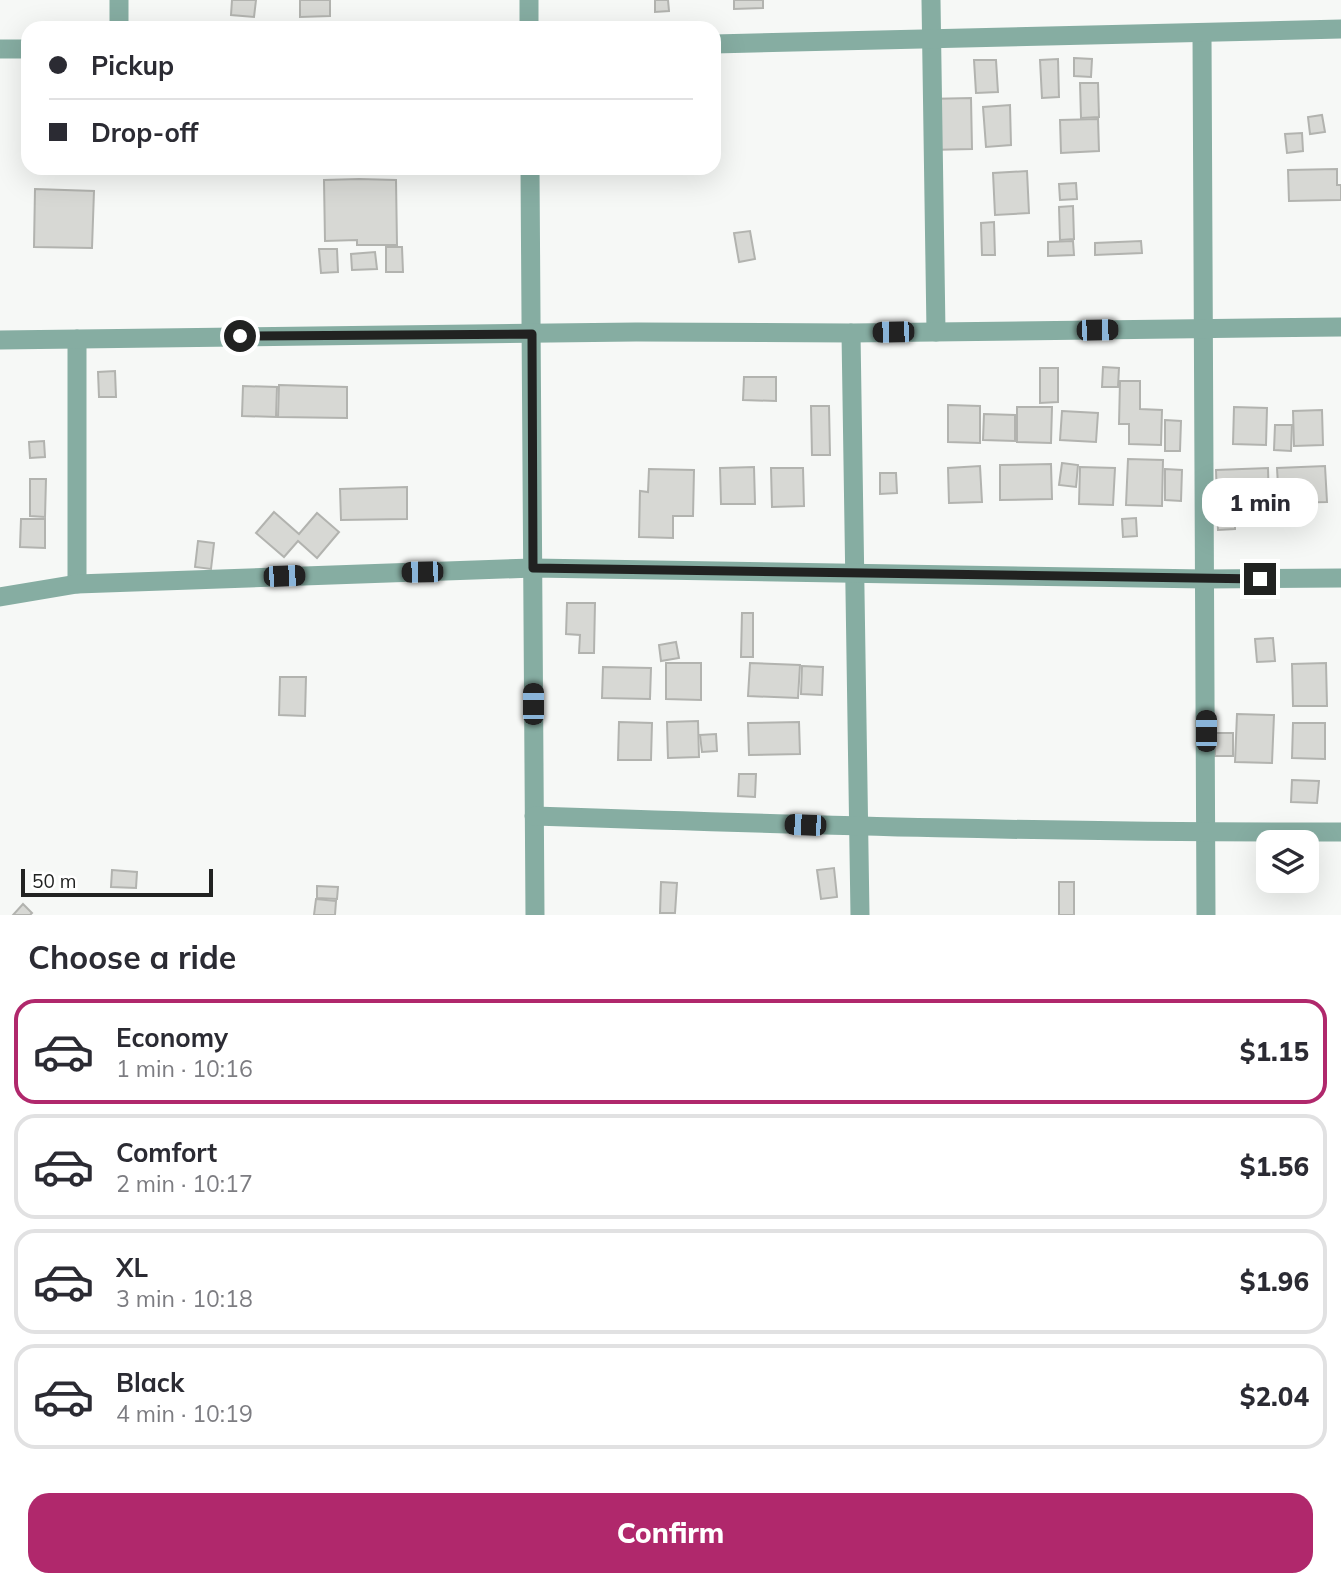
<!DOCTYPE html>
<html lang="en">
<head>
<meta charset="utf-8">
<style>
  body { margin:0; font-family:Mulish,sans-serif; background:#f7f7f7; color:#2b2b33; height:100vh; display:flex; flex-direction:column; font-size:26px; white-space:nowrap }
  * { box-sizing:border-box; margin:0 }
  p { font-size:23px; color:#7c7c81 }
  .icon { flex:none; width:38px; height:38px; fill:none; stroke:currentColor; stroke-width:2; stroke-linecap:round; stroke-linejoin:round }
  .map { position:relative; height:915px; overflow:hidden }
  .panel { display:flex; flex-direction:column; background:#fff; flex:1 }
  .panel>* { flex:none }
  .banner { position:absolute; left:21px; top:21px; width:700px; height:154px; border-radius:21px; box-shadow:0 7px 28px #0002; display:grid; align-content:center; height:154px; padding:0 28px; background:#fff }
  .controls { position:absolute; left:1256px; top:830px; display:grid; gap:14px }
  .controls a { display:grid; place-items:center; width:63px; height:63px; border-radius:14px; background:#fff; box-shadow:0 7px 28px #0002; font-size:35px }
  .scale { position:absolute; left:21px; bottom:18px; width:192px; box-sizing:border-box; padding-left:7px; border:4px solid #212221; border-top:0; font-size:19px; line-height:24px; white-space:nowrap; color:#212221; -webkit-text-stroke:5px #fff; paint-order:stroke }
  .end { position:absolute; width:32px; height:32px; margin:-16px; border:9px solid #212221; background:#fff; box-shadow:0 0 0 4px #fff }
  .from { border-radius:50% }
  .bubble { position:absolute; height:49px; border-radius:21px; background:#fff; box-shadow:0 7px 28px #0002; font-size:23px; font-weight:800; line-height:49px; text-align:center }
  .car { position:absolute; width:21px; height:42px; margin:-21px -10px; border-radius:9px; box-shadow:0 0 5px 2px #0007; background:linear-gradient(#222 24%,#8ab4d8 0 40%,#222 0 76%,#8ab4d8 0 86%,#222 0) }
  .banner b { display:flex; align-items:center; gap:24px; height:66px; font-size:26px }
  .banner b+b { border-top:2px solid #e1e1e2 }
  .banner i { width:18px; height:18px; background:#2b2b33 }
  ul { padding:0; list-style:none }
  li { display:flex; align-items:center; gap:21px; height:105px; margin:0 14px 10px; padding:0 14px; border:4px solid #e1e1e2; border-radius:21px }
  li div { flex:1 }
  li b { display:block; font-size:26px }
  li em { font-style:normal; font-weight:800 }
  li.on { border-color:#b0286c }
  li>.icon { width:63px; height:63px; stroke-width:1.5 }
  h2 { padding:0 28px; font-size:32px; line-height:84px }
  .cta { display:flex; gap:14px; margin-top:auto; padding:14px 28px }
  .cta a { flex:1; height:80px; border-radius:21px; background:#b0286c; color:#fff; font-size:28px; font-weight:800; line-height:80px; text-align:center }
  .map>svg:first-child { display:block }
</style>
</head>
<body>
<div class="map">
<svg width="1341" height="915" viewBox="0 0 1341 915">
  <rect width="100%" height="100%" fill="#f6f8f6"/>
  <g fill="#d7d8d4" stroke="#b2b3af" stroke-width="2">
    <path d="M232,0H256L254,17L231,15Z"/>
    <path d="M300,0H330V16L300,17Z"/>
    <path d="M655,0H668L669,11L655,12Z"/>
    <path d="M734,0H763V8L734,9Z"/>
    <path d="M1074,58L1092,59L1091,77L1074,76Z"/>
    <path d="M1058,59L1059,97L1042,98L1040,60Z"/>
    <path d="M974,60H996L998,92L976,93Z"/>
    <path d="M1080,83H1098L1099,117L1081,118Z"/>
    <path d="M971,98L972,149L928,150L926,99Z"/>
    <path d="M1010,105L1011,145L986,147L983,107Z"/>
    <path d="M1322,115L1325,132L1310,134L1308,117Z"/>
    <path d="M1098,119L1099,151L1061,153L1060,120Z"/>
    <path d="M1302,133L1303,151L1287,153L1285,134Z"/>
    <path d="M1337,169V185H1341V200L1289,201L1288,170Z"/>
    <path d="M1027,171L1029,213L995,215L993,173Z"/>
    <path d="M359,179L396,180L397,245H357V240L325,241L324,180Z"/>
    <path d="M1076,183L1077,199L1060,200L1059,184Z"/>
    <path d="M35,189L94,191L92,248L34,247Z"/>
    <path d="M1073,206L1074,239L1060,240L1059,207Z"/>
    <path d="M994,222L995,255H982L981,223Z"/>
    <path d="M750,231L755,259L739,262L734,233Z"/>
    <path d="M1073,241L1074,255L1048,256V242Z"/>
    <path d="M1141,241L1142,253L1095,255V243Z"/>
    <path d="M386,247H402L403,272H386Z"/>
    <path d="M319,249H337L338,272L321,273Z"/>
    <path d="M375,252L377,269L352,270L351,254Z"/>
    <path d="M1103,367L1119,368L1118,387H1102Z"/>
    <path d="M1040,368H1058V402L1040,403Z"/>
    <path d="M115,371L116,397H99L98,372Z"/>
    <path d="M744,377H776V401L743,400Z"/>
    <path d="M1120,381H1140V409L1162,410L1161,445L1129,444V424H1119Z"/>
    <path d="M279,385L347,387V418L278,417Z"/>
    <path d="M243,386L277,387L276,417L242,416Z"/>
    <path d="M948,405L980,406V443L948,442Z"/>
    <path d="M811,406H829L830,455H812Z"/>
    <path d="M1017,407H1052L1051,443L1017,442Z"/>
    <path d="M1234,407L1267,408L1266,445L1233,444Z"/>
    <path d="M1322,410L1323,445L1294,446L1293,411Z"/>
    <path d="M1062,411L1098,413L1096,442L1060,440Z"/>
    <path d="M984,414L1015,415V441L983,440Z"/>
    <path d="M1165,420L1181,421L1180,451H1165Z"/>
    <path d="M1275,425H1292L1291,451L1274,450Z"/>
    <path d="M44,441L45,457L30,458L29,442Z"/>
    <path d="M1128,459L1163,460L1162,506L1126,505Z"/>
    <path d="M1062,463L1078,465L1076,487L1059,485Z"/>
    <path d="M1051,464L1052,499L1000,500V465Z"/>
    <path d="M980,466L982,502L949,503L948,468Z"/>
    <path d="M1325,466L1327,502L1279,503L1277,468Z"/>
    <path d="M754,467L755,504H721L720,468Z"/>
    <path d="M1080,467L1115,468L1113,505L1079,504Z"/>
    <path d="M771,468H803L804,506L772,507Z"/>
    <path d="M1268,468L1269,506L1235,507V529L1218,530L1216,470Z"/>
    <path d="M649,469L694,470L693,516H673V538L639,537L640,491L648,492Z"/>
    <path d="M1165,469L1182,470L1181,501L1165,500Z"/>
    <path d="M880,473H896L897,493L880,494Z"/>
    <path d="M30,479H46L45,517L30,516Z"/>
    <path d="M407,487V519L341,520L340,489Z"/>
    <path d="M274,512L299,534L317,513L339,532L317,558L298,541L284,557L256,533Z"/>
    <path d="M1136,518L1137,536L1123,537L1122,519Z"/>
    <path d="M21,519H45V548L20,547Z"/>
    <path d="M198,541L214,543L211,569L195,567Z"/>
    <path d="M567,603H595L594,653H579L580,635L566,634Z"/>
    <path d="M742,613H753V657H741Z"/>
    <path d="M1273,638L1275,661L1257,662L1255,639Z"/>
    <path d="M676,642L679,658L661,661L659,645Z"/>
    <path d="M666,663H701V700L666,699Z"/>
    <path d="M750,663L800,665L798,698L748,696Z"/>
    <path d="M1326,663L1327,706H1293L1292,664Z"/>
    <path d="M802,666L823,667L822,695L801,694Z"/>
    <path d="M603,667L651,668L650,699L602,698Z"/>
    <path d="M280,677H306L305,716L279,715Z"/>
    <path d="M1237,714L1274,715L1272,763L1235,762Z"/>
    <path d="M698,721L699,757L668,758L667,722Z"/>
    <path d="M619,722L652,723L651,760H618Z"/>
    <path d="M799,722L800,754L749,755L748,723Z"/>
    <path d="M1293,723H1325V759L1292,758Z"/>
    <rect x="1215" y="733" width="18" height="23"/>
    <path d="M716,734L717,751L702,752L700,735Z"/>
    <path d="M739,774H756L755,797L738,796Z"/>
    <path d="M1292,780L1319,781L1317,803L1291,802Z"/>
    <path d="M834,868L837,897L821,899L817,870Z"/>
    <path d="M112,870L137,872L136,888L111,887Z"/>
    <path d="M661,882L677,883L675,913H660Z"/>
    <rect x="1059" y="882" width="15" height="33"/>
    <path d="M317,886L338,887L337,899L317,898Z"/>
    <path d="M316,899L336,901L335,915H314Z"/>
    <path d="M23,904L32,913L30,915H13Z"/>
  </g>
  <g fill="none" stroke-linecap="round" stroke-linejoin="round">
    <g stroke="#86ada2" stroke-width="19">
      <path d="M119,0V28"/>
      <path d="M529,0V28"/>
      <path d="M931,0L936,332"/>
      <path d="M1202,34L1206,915"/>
      <path d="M714,44L1341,29"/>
      <path d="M0,49H28"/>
      <path d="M530,168L535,915"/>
      <path d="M851,333L860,915"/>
      <path d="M77,339V584"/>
      <path d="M0,340L636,332L851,333L1341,327"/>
      <path d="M0,597L77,584L533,568L1205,579L1341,578"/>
      <path d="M534,816C803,825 1072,833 1341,832"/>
    </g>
  </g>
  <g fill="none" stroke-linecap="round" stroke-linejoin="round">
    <path stroke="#212221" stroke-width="9" d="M240,336L532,334L533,568L1260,579"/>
  </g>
</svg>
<div class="controls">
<a><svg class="icon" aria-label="layers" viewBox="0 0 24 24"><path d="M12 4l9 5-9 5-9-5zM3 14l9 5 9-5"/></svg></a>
</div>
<div class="scale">50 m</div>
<i class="end from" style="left:240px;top:336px"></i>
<i class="end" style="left:1260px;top:579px"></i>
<div class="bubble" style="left:1202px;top:478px;width:116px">1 min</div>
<i class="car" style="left:1097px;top:330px;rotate:89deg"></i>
<i class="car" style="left:893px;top:332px;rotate:269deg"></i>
<i class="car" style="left:422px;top:572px;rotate:269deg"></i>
<i class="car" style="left:284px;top:576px;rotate:88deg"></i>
<i class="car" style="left:533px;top:704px;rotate:0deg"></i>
<i class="car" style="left:1206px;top:731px;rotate:0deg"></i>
<i class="car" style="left:805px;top:825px;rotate:272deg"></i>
<div class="banner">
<b><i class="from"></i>Pickup</b>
<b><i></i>Drop-off</b>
</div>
</div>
<section class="panel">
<h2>Choose a ride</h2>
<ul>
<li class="on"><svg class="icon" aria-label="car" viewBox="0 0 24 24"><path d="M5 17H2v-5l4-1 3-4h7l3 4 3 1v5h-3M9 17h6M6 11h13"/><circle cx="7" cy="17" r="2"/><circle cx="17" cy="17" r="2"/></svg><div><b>Economy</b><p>1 min · 10:16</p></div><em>$1.15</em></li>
<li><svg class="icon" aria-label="car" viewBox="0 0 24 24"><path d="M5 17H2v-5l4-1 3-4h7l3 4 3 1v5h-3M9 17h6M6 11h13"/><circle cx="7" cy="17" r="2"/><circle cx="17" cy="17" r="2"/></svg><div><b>Comfort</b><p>2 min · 10:17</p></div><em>$1.56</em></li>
<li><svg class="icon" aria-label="car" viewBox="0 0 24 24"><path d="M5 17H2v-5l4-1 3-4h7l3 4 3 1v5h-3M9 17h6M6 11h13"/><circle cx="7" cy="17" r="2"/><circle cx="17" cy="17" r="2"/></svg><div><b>XL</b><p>3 min · 10:18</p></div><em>$1.96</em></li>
<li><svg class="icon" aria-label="car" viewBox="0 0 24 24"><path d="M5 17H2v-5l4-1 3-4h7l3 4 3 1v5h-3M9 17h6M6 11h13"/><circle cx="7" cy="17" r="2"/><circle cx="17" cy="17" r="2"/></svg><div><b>Black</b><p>4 min · 10:19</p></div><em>$2.04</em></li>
</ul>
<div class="cta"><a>Confirm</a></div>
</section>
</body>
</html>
